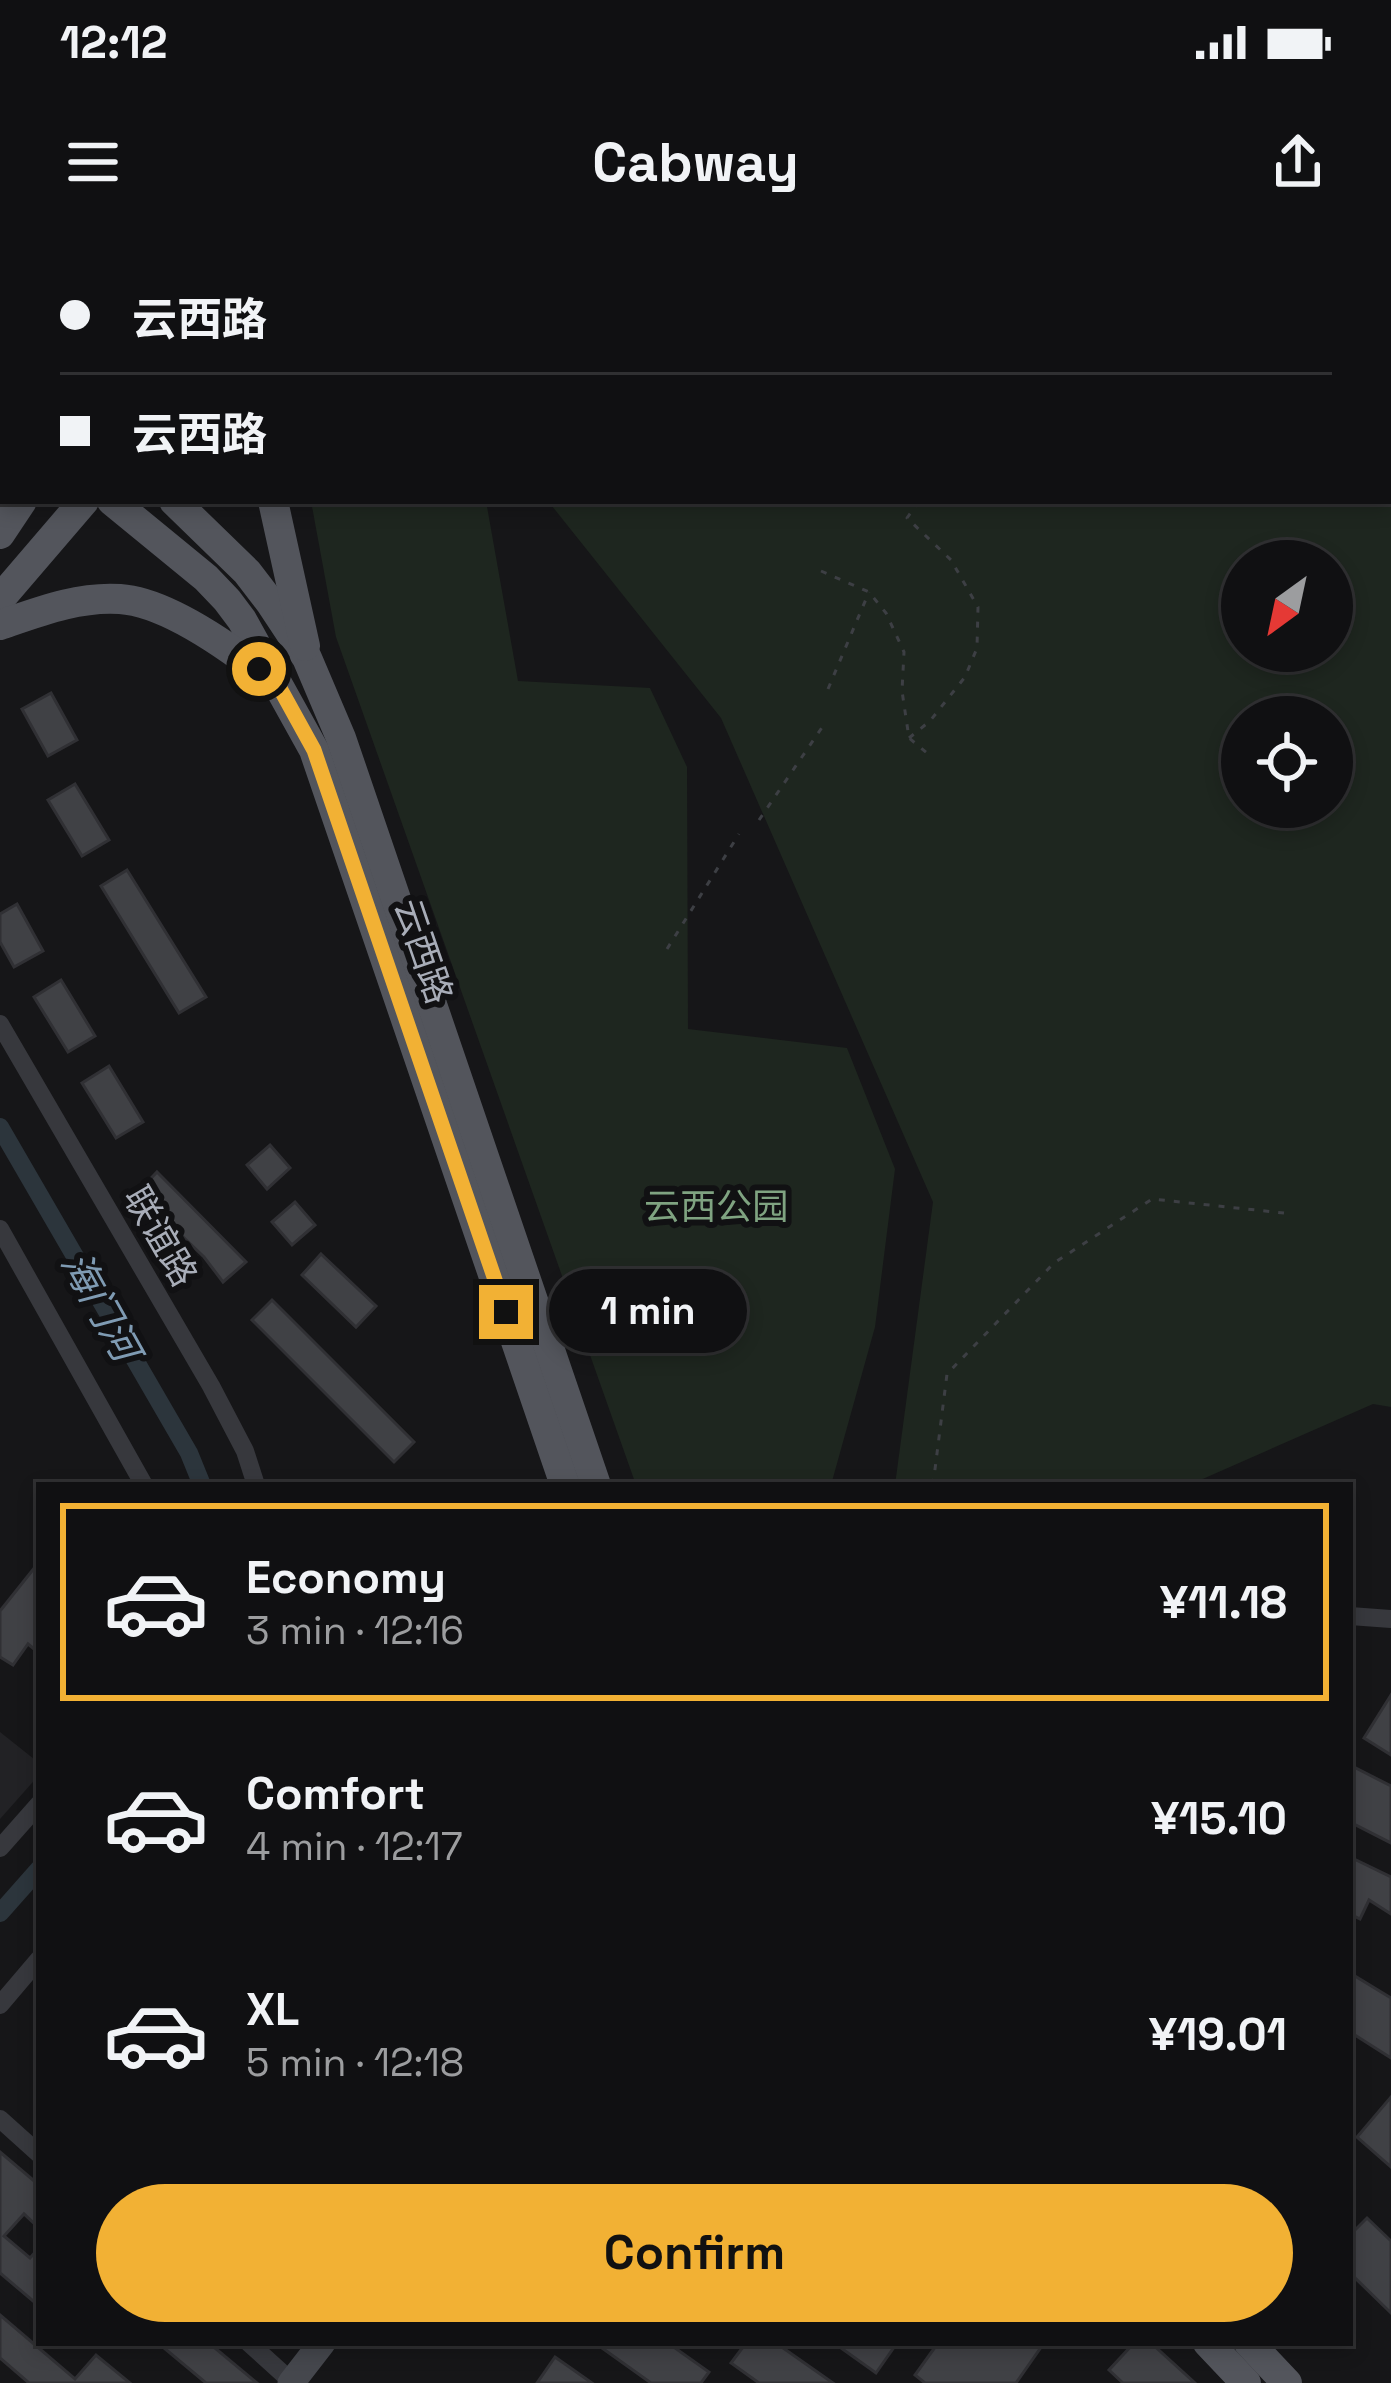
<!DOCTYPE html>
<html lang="en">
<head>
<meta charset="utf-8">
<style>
  body { margin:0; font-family:"Space Grotesk","Noto Sans SC",sans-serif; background:#1e1e20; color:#f1f3f6; height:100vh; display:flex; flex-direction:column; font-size:45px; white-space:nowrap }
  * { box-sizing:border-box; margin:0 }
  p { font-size:39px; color:#9c9d9f }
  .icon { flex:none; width:66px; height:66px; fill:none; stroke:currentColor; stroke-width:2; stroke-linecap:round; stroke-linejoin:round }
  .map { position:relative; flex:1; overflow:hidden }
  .drawer { position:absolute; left:36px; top:1242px; width:1317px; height:864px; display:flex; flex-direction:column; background:#101012; border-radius:0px; box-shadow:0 6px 18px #0003,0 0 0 3px #303032 }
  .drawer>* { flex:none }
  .hud { position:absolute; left:0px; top:0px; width:1392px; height:264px; box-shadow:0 6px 18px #0003,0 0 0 3px #303032; display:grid; align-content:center; height:264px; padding:0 60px; background:#101012 }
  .needle { width:78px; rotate:213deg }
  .tools { position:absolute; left:1221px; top:300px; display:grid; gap:24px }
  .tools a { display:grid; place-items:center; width:132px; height:132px; border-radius:50%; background:#101012; box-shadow:0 6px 18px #0003,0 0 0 3px #303032; font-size:60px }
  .end { position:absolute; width:54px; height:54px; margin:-27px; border:15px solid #f2b134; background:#111; box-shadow:0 0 0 6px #111 }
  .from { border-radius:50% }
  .bubble { position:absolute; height:84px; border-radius:42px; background:#101012; box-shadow:0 6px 18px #0003,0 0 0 3px #303032; font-size:39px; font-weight:700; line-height:84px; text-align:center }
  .hud b { display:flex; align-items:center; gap:42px; height:114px; font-size:45px }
  .hud b+b { border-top:3px solid #303032 }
  .hud i { width:30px; height:30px; background:#f1f3f6 }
  ul { padding:21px 0 0; list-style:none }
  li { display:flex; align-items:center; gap:36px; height:198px; margin:0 24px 18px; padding:0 36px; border:6px solid transparent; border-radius:0px }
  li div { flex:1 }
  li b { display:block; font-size:45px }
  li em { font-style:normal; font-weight:700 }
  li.on { border-color:#f2b134 }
  li>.icon { width:108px; height:108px; stroke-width:1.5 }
  .action { display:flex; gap:24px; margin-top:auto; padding:24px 60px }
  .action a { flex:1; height:138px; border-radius:72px; background:#f2b134; color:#111; font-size:48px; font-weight:700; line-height:138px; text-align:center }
  .status { display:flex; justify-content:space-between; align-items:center; height:84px; padding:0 60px; background:#101012; direction:ltr }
  .status svg { height:33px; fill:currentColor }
  header { display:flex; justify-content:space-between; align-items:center; height:156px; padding:0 60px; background:#101012; font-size:54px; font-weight:700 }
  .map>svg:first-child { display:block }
</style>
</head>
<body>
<div class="status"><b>12:12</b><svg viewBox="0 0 49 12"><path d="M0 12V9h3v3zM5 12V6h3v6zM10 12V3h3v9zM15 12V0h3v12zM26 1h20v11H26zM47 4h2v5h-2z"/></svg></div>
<header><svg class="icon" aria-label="menu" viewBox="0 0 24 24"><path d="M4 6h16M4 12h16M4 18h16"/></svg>Cabway<svg class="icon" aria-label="share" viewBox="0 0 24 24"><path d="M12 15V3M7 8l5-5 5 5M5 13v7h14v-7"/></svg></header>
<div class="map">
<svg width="1391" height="2143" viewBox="0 0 1391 2143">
  <rect width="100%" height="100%" fill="#161618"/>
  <path fill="#222225" d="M0,1492L39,1523V1535L0,1579Z"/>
  <g fill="#1e261f" fill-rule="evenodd">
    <path d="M341,0H1391V1167L1373,1164L1189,1245H895L933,962L721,478L548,261H1389V3ZM1242,321H1332V411H1242ZM1242,477H1332V567H1242Z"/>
    <path d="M311,261H486L518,441L650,448L687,527L688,789L847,808L895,929L875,1087L831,1245H636L336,397Z"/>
  </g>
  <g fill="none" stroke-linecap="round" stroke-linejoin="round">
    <g stroke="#2c353c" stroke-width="18">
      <path d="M0,887L189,1213L202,1245"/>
      <path d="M0,1673L39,1629"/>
    </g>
  </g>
  <g fill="#404145" stroke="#303034" stroke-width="3">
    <path d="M51,453L77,500L48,516L22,469Z"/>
    <path d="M75,544L109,600L82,616L48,560Z"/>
    <path d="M127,630L206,757L179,773L101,646Z"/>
    <path d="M17,664L43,711L14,727L0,702V674Z"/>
    <path d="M61,740L95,796L68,812L34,757Z"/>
    <path d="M109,826L143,882L116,898L82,843Z"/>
    <path d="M270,905L290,928L267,949L247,925Z"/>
    <path d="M157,932L246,1022L223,1042L204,1017L137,953Z"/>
    <path d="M295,962L315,985L292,1005L272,982Z"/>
    <path d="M321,1014L376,1066L356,1087L302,1035Z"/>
    <path d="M272,1060L414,1202L394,1222L252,1080Z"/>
    <path d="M39,1322V1413L28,1404L13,1425L0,1417V1371Z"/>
    <path d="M1391,1455V1515L1364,1498Z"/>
    <path d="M1350,1525L1391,1546V1603L1350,1582Z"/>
    <path d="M1350,1617L1391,1637V1674L1369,1660L1360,1679L1350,1674Z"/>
    <path d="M1350,1733L1391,1758V1818L1350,1792Z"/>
    <path d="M1391,1857V1927L1357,1897Z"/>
    <path d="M0,1912L39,1945V1988L24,1974L4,1996L30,2018L39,2008V2066L0,2033Z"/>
    <path d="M1367,1978L1391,2001V2073L1350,2033V1995Z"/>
    <path d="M0,2075L75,2139L96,2115L130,2143H29L0,2118Z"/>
    <path d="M158,2103H209L257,2143H206Z"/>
    <path d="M595,2103H668L709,2132L701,2143H651Z"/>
    <path d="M746,2103H776L833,2143H759L731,2123Z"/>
    <path d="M834,2103H897L876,2133Z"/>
    <path d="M938,2103H1044L1016,2143H925L915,2135Z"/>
    <path d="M1134,2103H1151L1195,2143H1123L1109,2130Z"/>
    <path d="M555,2117L592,2143H537Z"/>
  </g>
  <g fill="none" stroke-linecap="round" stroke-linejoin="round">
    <g stroke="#3d3f44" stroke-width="3" stroke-dasharray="6 9" stroke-linecap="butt">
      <path d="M965,0L967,3"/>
      <path d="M981,3L982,0"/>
      <path d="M1389,131H1391"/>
      <path d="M821,331L869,352L886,373L904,412L902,451L909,498L927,513"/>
      <path d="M828,449L869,352"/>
      <path d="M909,498L930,481L965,437L977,408L978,367L951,320L907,278L919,261"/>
      <path d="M759,580L823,486"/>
      <path d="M667,709L739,594"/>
      <path d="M933,1245L947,1134L1054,1023L1152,959L1284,973"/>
    </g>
    <g stroke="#37383d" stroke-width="18">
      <path d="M0,784L211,1146L245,1211L256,1245"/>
      <path d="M0,989L144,1245"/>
      <path d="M1350,1376L1391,1379"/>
      <path d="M0,1608L39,1564"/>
      <path d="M0,1765L39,1719"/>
      <path d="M0,1879L39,1914"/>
      <path d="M249,2103L292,2142"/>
    </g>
    <path stroke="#45474d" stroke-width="27" d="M291,2143L322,2103"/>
    <g stroke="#53555c" stroke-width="30">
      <path d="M235,0L236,3"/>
      <path d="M155,3L156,0"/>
      <path d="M203,3L204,0"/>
      <path d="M112,261L206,338L227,360L242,380L314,510L565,1245"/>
      <path d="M174,261L247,332L270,362L307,418L341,498L596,1245"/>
      <path d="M273,261L305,406"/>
      <path d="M0,294L22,261"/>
      <path d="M0,359L84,261"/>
      <path d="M0,385C38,372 79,356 120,359C167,362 232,409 269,438"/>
      <path d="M1208,2103L1246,2143"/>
      <path d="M1249,2103L1287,2143"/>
    </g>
  </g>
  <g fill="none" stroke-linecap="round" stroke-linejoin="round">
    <path stroke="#f2b134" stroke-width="15" d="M259,429L277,443L314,510L506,1072"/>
  </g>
  <g text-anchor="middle" stroke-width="12" stroke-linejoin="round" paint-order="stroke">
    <g font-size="36" fill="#a8adb8" stroke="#111113">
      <text transform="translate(424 711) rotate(71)" y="13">云西路</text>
      <text transform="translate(161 996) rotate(60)" y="13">联谊路</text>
    </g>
    <g font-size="36" fill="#7fa381" stroke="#111113">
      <text x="716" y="979">云西公园</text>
    </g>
    <g font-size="39" font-style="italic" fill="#7f9bb3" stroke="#111113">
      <text transform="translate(101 1066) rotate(61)" y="14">海门河</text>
    </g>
  </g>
</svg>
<div class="tools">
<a><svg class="needle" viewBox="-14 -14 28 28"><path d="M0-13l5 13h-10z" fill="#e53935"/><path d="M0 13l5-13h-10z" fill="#9c9d9f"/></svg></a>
<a><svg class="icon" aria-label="locate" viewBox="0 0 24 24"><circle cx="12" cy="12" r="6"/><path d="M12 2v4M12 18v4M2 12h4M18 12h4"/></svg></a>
</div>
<i class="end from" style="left:259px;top:429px"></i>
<i class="end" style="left:506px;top:1072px"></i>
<div class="bubble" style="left:549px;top:1029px;width:198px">1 min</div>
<div class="hud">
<b><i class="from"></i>云西路</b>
<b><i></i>云西路</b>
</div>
<section class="drawer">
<ul>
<li class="on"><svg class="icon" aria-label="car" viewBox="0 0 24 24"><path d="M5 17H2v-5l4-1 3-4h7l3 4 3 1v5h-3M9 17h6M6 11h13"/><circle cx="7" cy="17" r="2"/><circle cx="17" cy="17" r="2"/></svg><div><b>Economy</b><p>3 min · 12:16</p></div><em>¥11.18</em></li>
<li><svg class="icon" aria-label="car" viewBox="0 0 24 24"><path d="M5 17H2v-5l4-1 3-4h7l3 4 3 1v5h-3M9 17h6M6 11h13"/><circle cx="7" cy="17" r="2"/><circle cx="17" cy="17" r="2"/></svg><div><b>Comfort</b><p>4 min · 12:17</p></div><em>¥15.10</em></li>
<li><svg class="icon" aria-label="car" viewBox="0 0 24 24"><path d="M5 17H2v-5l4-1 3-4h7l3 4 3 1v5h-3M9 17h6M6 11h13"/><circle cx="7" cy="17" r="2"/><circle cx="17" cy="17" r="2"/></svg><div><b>XL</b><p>5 min · 12:18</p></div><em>¥19.01</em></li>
</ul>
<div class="action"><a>Confirm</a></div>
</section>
</div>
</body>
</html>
